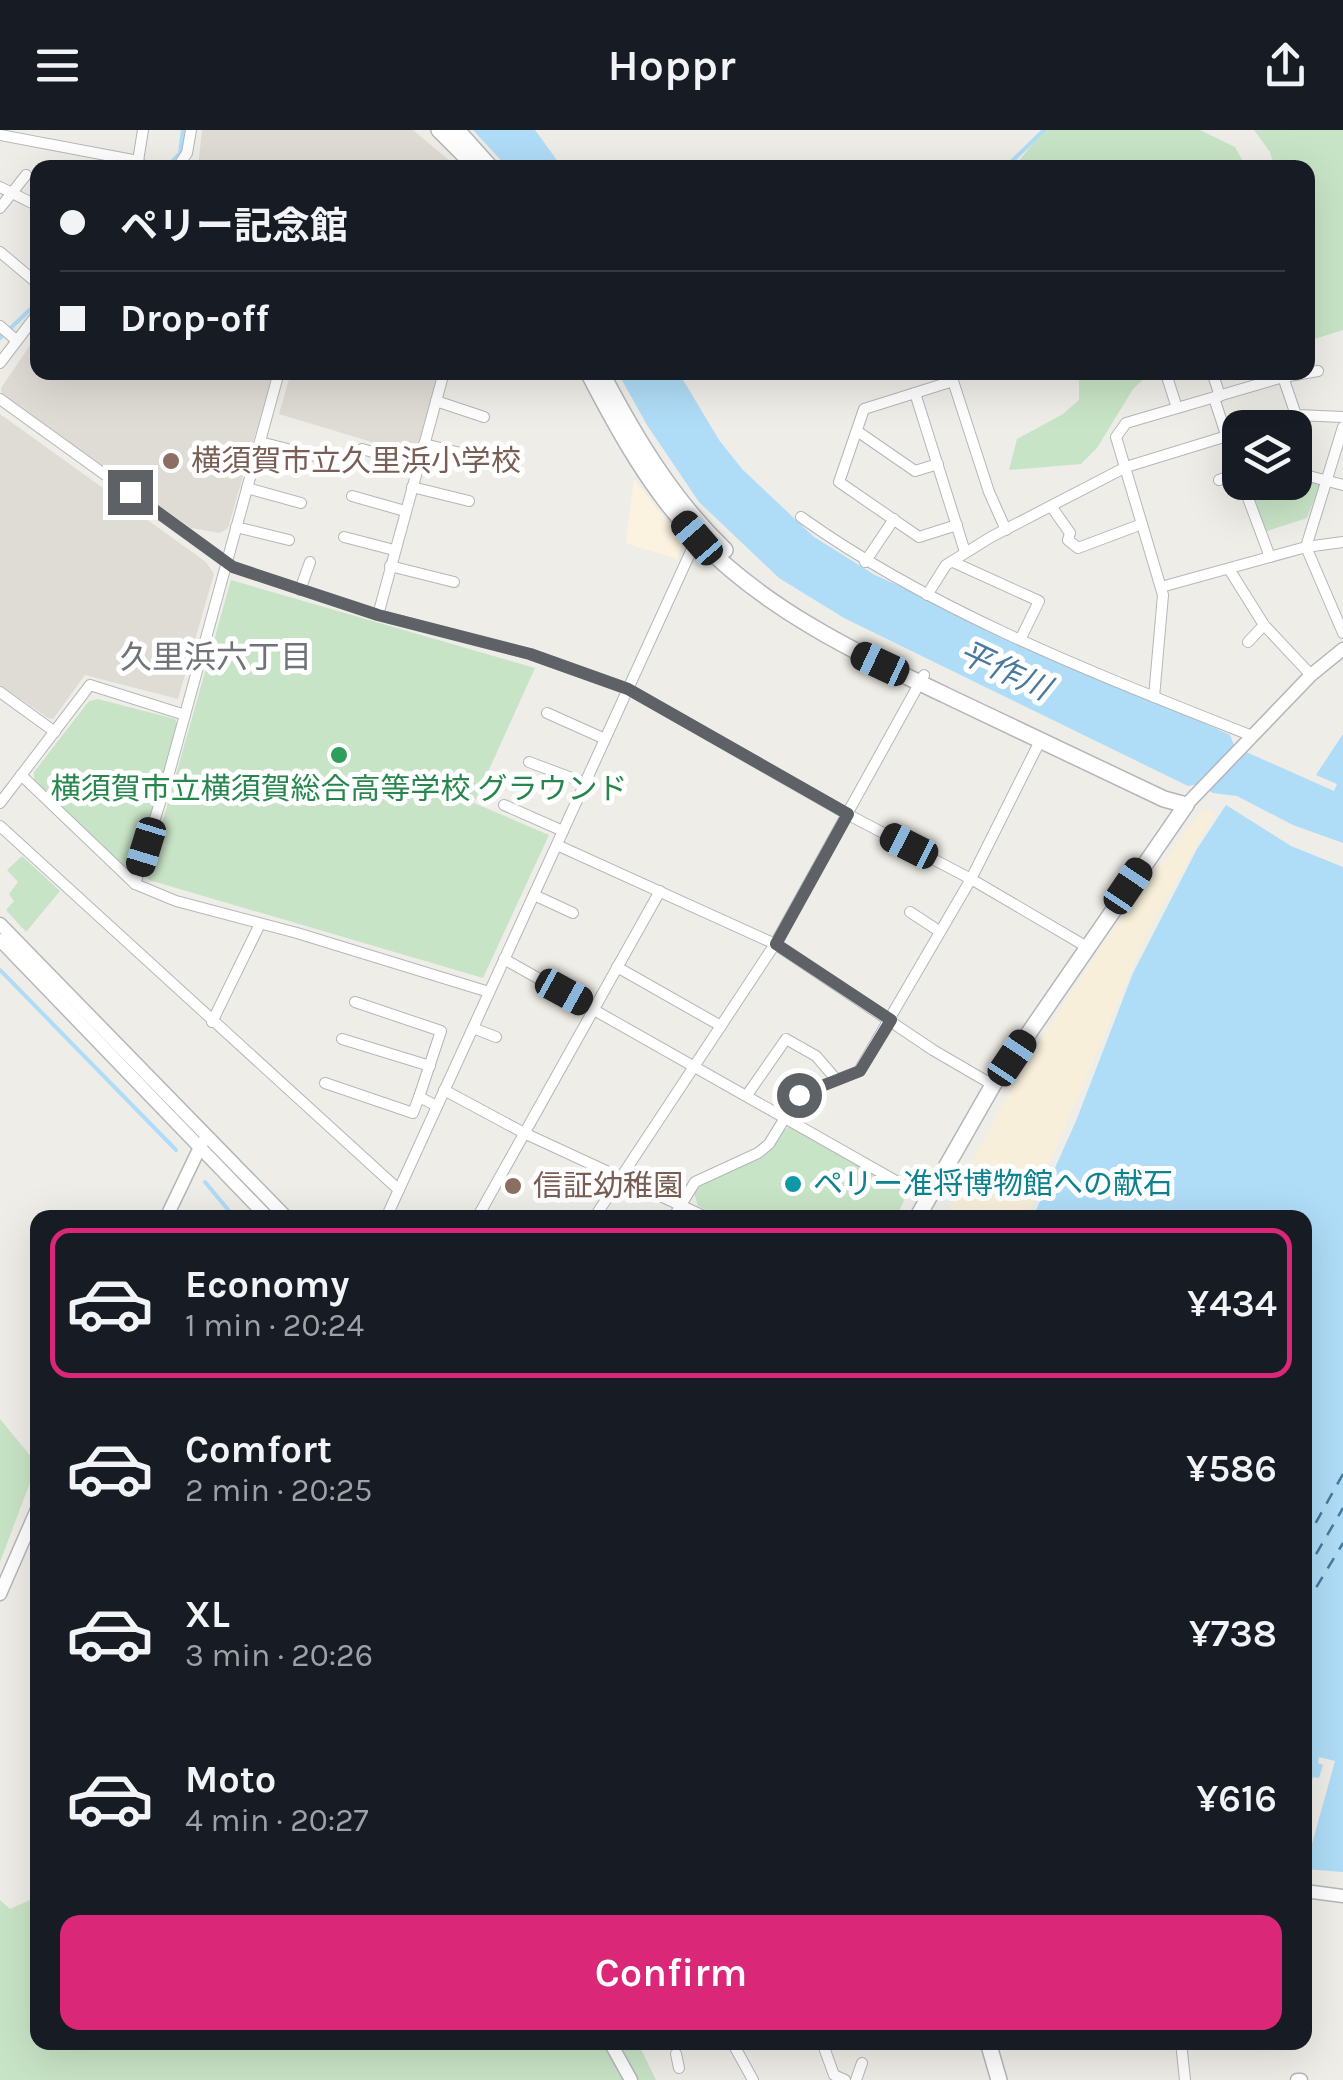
<!DOCTYPE html>
<html lang="en">
<head>
<meta charset="utf-8">
<style>
  body { margin:0; font-family:Karla,"Noto Sans JP",sans-serif; background:#242831; color:#f1f3f6; height:100vh; display:flex; flex-direction:column; font-size:38px; white-space:nowrap }
  * { box-sizing:border-box; margin:0 }
  p { font-size:32px; color:#9ea1a6 }
  .icon { flex:none; width:55px; height:55px; fill:none; stroke:currentColor; stroke-width:2; stroke-linecap:round; stroke-linejoin:round }
  .map { position:relative; flex:1; overflow:hidden }
  .side { position:absolute; left:30px; top:1080px; width:1282px; height:840px; display:flex; flex-direction:column; background:#171b24; border-radius:20px; box-shadow:0 10px 40px #0002 }
  .side>* { flex:none }
  .banner { position:absolute; left:30px; top:30px; width:1285px; height:220px; border-radius:20px; box-shadow:0 10px 40px #0002; display:grid; align-content:center; height:220px; padding:0 30px; background:#171b24 }
  .tools { position:absolute; left:1222px; top:280px; display:grid; gap:20px }
  .tools a { display:grid; place-items:center; width:90px; height:90px; border-radius:20px; background:#171b24; box-shadow:0 10px 40px #0002; font-size:50px }
  .end { position:absolute; width:45px; height:45px; margin:-22px; border:12px solid #5e6266; background:#fff; box-shadow:0 0 0 5px #fff }
  .from { border-radius:50% }
  .car { position:absolute; width:30px; height:60px; margin:-30px -15px; border-radius:12px; box-shadow:0 0 8px 2px #0007; background:linear-gradient(#222 24%,#8ab4d8 0 40%,#222 0 76%,#8ab4d8 0 86%,#222 0) }
  .banner b { display:flex; align-items:center; gap:35px; height:95px; font-size:38px }
  .banner b+b { border-top:2px solid #363941 }
  .banner i { width:25px; height:25px; background:#f1f3f6 }
  ul { padding:18px 0 0; list-style:none }
  li { display:flex; align-items:center; gap:30px; height:150px; margin:0 20px 15px; padding:0 10px; border:5px solid transparent; border-radius:20px }
  li div { flex:1 }
  li b { display:block; font-size:38px }
  li em { font-style:normal; font-weight:600 }
  li.active { border-color:#db2777 }
  li>.icon { width:90px; height:90px; stroke-width:1.5 }
  .action { display:flex; gap:20px; margin-top:auto; padding:20px 30px }
  .action a { flex:1; height:115px; border-radius:20px; background:#db2777; color:#fff; font-size:40px; font-weight:600; line-height:115px; text-align:center }
  header { display:flex; justify-content:space-between; align-items:center; height:130px; padding:0 30px; background:#171b24; font-size:45px; font-weight:600 }
  .map>svg:first-child { display:block }
</style>
</head>
<body>
<header><svg class="icon" aria-label="menu" viewBox="0 0 24 24"><path d="M4 6h16M4 12h16M4 18h16"/></svg>Hoppr<svg class="icon" aria-label="share" viewBox="0 0 24 24"><path d="M12 15V3M7 8l5-5 5 5M5 13v7h14v-7"/></svg></header>
<div class="map">
<svg width="1343" height="1950" viewBox="0 0 1343 1950">
  <rect width="100%" height="100%" fill="#efede7"/>
  <path fill="#fbf3e0" d="M634,349L683,412L677,429L628,414L626,410Z"/>
  <g fill="#dfdcd5">
    <path d="M202,0H413L457,37H198Z"/>
    <path d="M37,205L38,242L273,243L228,398L220,403L191,398L2,265L1,258Z"/>
    <path d="M291,243H439L415,325L279,284Z"/>
    <path d="M0,284L206,432L214,444L178,569L85,545L53,589L48,588L0,555Z"/>
  </g>
  <g fill="#c8e4c6">
    <path d="M1044,0H1200L1235,17L1246,37H1014Z"/>
    <path d="M1254,0H1343V200L1308,211V99L1311,87L1308,84V38L1274,37L1270,22Z"/>
    <path d="M1079,243H1150L1133,259L1097,318L1081,334L1009,340L1017,309L1063,284L1079,270Z"/>
    <path d="M1304,350L1320,354L1307,388L1264,402L1250,367Z"/>
    <path d="M231,450L535,538L474,673L549,705L483,848L149,750L147,747Z"/>
    <path d="M98,569L175,589L178,595L135,740L128,742L34,650V642L89,571Z"/>
    <path d="M22,726L60,761L26,802L6,780L14,771L9,764L18,752L7,740Z"/>
    <path d="M789,996L907,1063L897,1087L723,1088L698,1076L693,1059L709,1047L745,1034Z"/>
    <path d="M0,1289L37,1334L0,1432Z"/>
    <path d="M37,1767L38,1912L638,1913L656,1950H0V1770L10,1779Z"/>
  </g>
  <path fill="#f7efda" d="M1203,679L1215,684L1149,799L1027,1087H945C1013,943 1104,805 1203,679Z"/>
  <g fill="#afdcf7">
    <path d="M473,0H535L562,37H507Z"/>
    <path d="M618,243H679L719,310L742,339L814,407L875,445L1230,605L1235,617L1334,661L1337,654L1316,645L1343,604V713L1293,695L1237,666L1213,663L1198,654L1188,656L844,488L779,448L699,372L647,295Z"/>
    <path d="M1226,675L1291,716L1343,737V1742L1305,1739L1335,1631L1319,1627L1318,1633L1323,1635L1319,1648L1313,1647L1305,1674V1088L1033,1087L1076,991L1133,843L1197,719Z"/>
  </g>
  <g fill="none" stroke-linecap="round" stroke-linejoin="round">
    <g stroke="#afdcf7" stroke-width="4">
      <path d="M166,38L180,23L183,0"/>
      <path d="M1005,38L1044,0"/>
      <path d="M0,208L38,172"/>
      <path d="M0,840L176,1020"/>
      <path d="M205,1052L235,1088"/>
    </g>
    <g stroke="#4a79a0" stroke-width="2.5" stroke-dasharray="12 10" stroke-linecap="butt">
      <path d="M1305,1412L1343,1344"/>
      <path d="M1305,1443L1343,1378"/>
      <path d="M1305,1476L1343,1413"/>
    </g>
    <defs>
      <g id="minor">
        <path d="M143,0L138,31L145,38"/>
        <path d="M0,5L138,31"/>
        <path d="M177,38L187,23L191,0"/>
        <path d="M0,57L38,76"/>
        <path d="M0,78L26,45"/>
        <path d="M0,122L38,154"/>
        <path d="M0,196L16,210"/>
        <path d="M0,233L38,183"/>
        <path d="M1212,242L1220,266"/>
        <path d="M1283,247L1318,241"/>
        <path d="M1168,250L1177,278"/>
        <path d="M915,263L864,279L839,352L919,407L957,395"/>
        <path d="M1214,268L1240,347"/>
        <path d="M0,269L233,437L378,485L530,524L628,559L847,684L971,749L1087,817"/>
        <path d="M436,271L484,287"/>
        <path d="M1343,297L1306,417L1343,503"/>
        <path d="M1256,298L1296,285L1343,287"/>
        <path d="M857,301L915,341L938,334"/>
        <path d="M260,312L315,326"/>
        <path d="M424,314L489,330"/>
        <path d="M362,319L418,335"/>
        <path d="M1295,348L1305,345L1343,355"/>
        <path d="M1219,350L1239,343"/>
        <path d="M1242,352L1270,427"/>
        <path d="M412,357L469,371"/>
        <path d="M247,358L301,373"/>
        <path d="M1246,363L1280,352"/>
        <path d="M352,366L405,381"/>
        <path d="M1051,376L1070,403L1068,410L1078,418L1142,394"/>
        <path d="M801,387C935,483 1099,545 1252,606"/>
        <path d="M236,397L289,410"/>
        <path d="M344,407L394,420"/>
        <path d="M965,422L915,263L953,251L989,362L1006,400"/>
        <path d="M865,432L894,389"/>
        <path d="M953,432L1039,471L1021,508"/>
        <path d="M390,436L454,452"/>
        <path d="M1229,439L1264,495L1311,545"/>
        <path d="M1161,457L1306,417L1343,412"/>
        <path d="M300,460L310,432"/>
        <path d="M927,465L946,435L991,407L1126,337L1240,302"/>
        <path d="M378,485L444,242"/>
        <path d="M1248,512L1264,495"/>
        <path d="M0,562L55,602"/>
        <path d="M1154,567L1163,465L1116,307L1126,293L1283,247L1296,285"/>
        <path d="M547,583L605,609"/>
        <path d="M529,632L585,653"/>
        <path d="M21,645L135,754L176,771L297,803L489,862"/>
        <path d="M0,673L90,555L185,585"/>
        <path d="M504,675L563,701"/>
        <path d="M0,696L399,1060"/>
        <path d="M557,715L775,814L933,920L993,955"/>
        <path d="M135,754L169,643L279,242"/>
        <path d="M534,765L573,783"/>
        <path d="M910,782L939,801"/>
        <path d="M504,829L926,1068"/>
        <path d="M617,837L721,896"/>
        <path d="M355,872L441,901L419,967"/>
        <path d="M212,892L260,794"/>
        <path d="M473,898L496,907"/>
        <path d="M342,909L430,936"/>
        <path d="M325,953L413,983L419,967L437,976"/>
        <path d="M444,960L524,1003L708,1088"/>
        <path d="M747,965L786,909L816,926L835,948"/>
        <path d="M386,1088L697,408"/>
        <path d="M477,1088L660,761"/>
        <path d="M594,1088L775,814L924,545"/>
        <path d="M673,1088L695,1052L758,1023L769,1014L799,965L859,941L971,749L1040,611"/>
        <path d="M732,1912L753,1950"/>
        <path d="M822,1912L834,1945L845,1950"/>
        <path d="M1181,1912L1185,1950"/>
        <path d="M676,1924L679,1938"/>
        <path d="M856,1950L862,1933"/>
      </g>
      <g id="tertiary">
        <path d="M1186,675L1311,545L1343,519"/>
        <path d="M0,794L287,1088"/>
        <path d="M0,810L268,1088"/>
        <path d="M166,1088L202,1013"/>
        <path d="M0,1464L38,1377"/>
        <path d="M1305,1761L1343,1766"/>
        <path d="M610,1912L631,1950"/>
        <path d="M1297,1950H1301"/>
      </g>
      <g id="secondary">
        <path d="M439,0L477,38"/>
        <path d="M457,0L491,38"/>
        <path d="M588,242C618,300 651,360 696,407C766,480 855,522 945,565C1018,600 1091,635 1164,669L1186,675"/>
        <path d="M601,242C635,307 672,369 725,420"/>
        <path d="M917,1088L993,955L1186,675"/>
        <path d="M988,1912L999,1950"/>
      </g>
    </defs>
    <use href="#minor" stroke="#b4b7ba" stroke-width="12"/>
    <use href="#tertiary" stroke="#b4b7ba" stroke-width="15"/>
    <use href="#secondary" stroke="#b3b6ba" stroke-width="18"/>
    <use href="#minor" stroke="#fff" stroke-width="10"/>
    <use href="#tertiary" stroke="#fff" stroke-width="12"/>
    <use href="#secondary" stroke="#fff" stroke-width="15"/>
  </g>
  <g fill="none" stroke-linecap="round" stroke-linejoin="round">
    <path stroke="#5e6266" stroke-width="12" d="M130,362L233,437L378,485L530,524L628,559L848,684L776,814L891,890L860,941L799,965"/>
  </g>
  <g fill="#8d6e63" stroke="#fff" stroke-width="4">
    <circle cx="171" cy="331" r="10"/>
    <circle cx="513" cy="1056" r="10"/>
  </g>
  <circle fill="#2e9e5b" stroke="#fff" stroke-width="4" cx="339" cy="625" r="10"/>
  <circle fill="#0f9aa8" stroke="#fff" stroke-width="4" cx="793" cy="1054" r="10"/>
  <g text-anchor="middle" stroke-width="10" stroke-linejoin="round" paint-order="stroke">
    <g font-size="30" fill="#785e54" stroke="#fff" text-anchor="start">
      <text x="191" y="341">横須賀市立久里浜小学校</text>
      <text x="533" y="1066">信証幼稚園</text>
    </g>
    <g font-size="30" fill="#27864d" stroke="#fff">
      <text x="339" y="669">横須賀市立横須賀総合高等学校 グラウンド</text>
    </g>
    <g font-size="30" fill="#0d838f" stroke="#fff" text-anchor="start">
      <text x="813" y="1064">ペリー准将博物館への献石</text>
    </g>
    <g font-size="32" fill="#707478" stroke="#fff">
      <text x="216" y="538">久里浜六丁目</text>
    </g>
    <g font-size="32" font-style="italic" fill="#4a79a0" stroke="#fff">
      <text transform="translate(1005 540) rotate(25)" y="11">平作川</text>
    </g>
  </g>
</svg>
<div class="tools">
<a><svg class="icon" aria-label="layers" viewBox="0 0 24 24"><path d="M12 4l9 5-9 5-9-5zM3 14l9 5 9-5"/></svg></a>
</div>
<i class="end from" style="left:799px;top:965px"></i>
<i class="end" style="left:130px;top:362px"></i>
<i class="car" style="left:697px;top:408px;rotate:319deg"></i>
<i class="car" style="left:880px;top:534px;rotate:295deg"></i>
<i class="car" style="left:909px;top:716px;rotate:297deg"></i>
<i class="car" style="left:146px;top:717px;rotate:197deg"></i>
<i class="car" style="left:1128px;top:756px;rotate:34deg"></i>
<i class="car" style="left:564px;top:862px;rotate:119deg"></i>
<i class="car" style="left:1012px;top:928px;rotate:34deg"></i>
<div class="banner">
<b><i class="from"></i>ペリー記念館</b>
<b><i></i>Drop-off</b>
</div>
<section class="side">
<ul>
<li class="active"><svg class="icon" aria-label="car" viewBox="0 0 24 24"><path d="M5 17H2v-5l4-1 3-4h7l3 4 3 1v5h-3M9 17h6M6 11h13"/><circle cx="7" cy="17" r="2"/><circle cx="17" cy="17" r="2"/></svg><div><b>Economy</b><p>1 min · 20:24</p></div><em>¥434</em></li>
<li><svg class="icon" aria-label="car" viewBox="0 0 24 24"><path d="M5 17H2v-5l4-1 3-4h7l3 4 3 1v5h-3M9 17h6M6 11h13"/><circle cx="7" cy="17" r="2"/><circle cx="17" cy="17" r="2"/></svg><div><b>Comfort</b><p>2 min · 20:25</p></div><em>¥586</em></li>
<li><svg class="icon" aria-label="car" viewBox="0 0 24 24"><path d="M5 17H2v-5l4-1 3-4h7l3 4 3 1v5h-3M9 17h6M6 11h13"/><circle cx="7" cy="17" r="2"/><circle cx="17" cy="17" r="2"/></svg><div><b>XL</b><p>3 min · 20:26</p></div><em>¥738</em></li>
<li><svg class="icon" aria-label="car" viewBox="0 0 24 24"><path d="M5 17H2v-5l4-1 3-4h7l3 4 3 1v5h-3M9 17h6M6 11h13"/><circle cx="7" cy="17" r="2"/><circle cx="17" cy="17" r="2"/></svg><div><b>Moto</b><p>4 min · 20:27</p></div><em>¥616</em></li>
</ul>
<div class="action"><a>Confirm</a></div>
</section>
</div>
</body>
</html>
